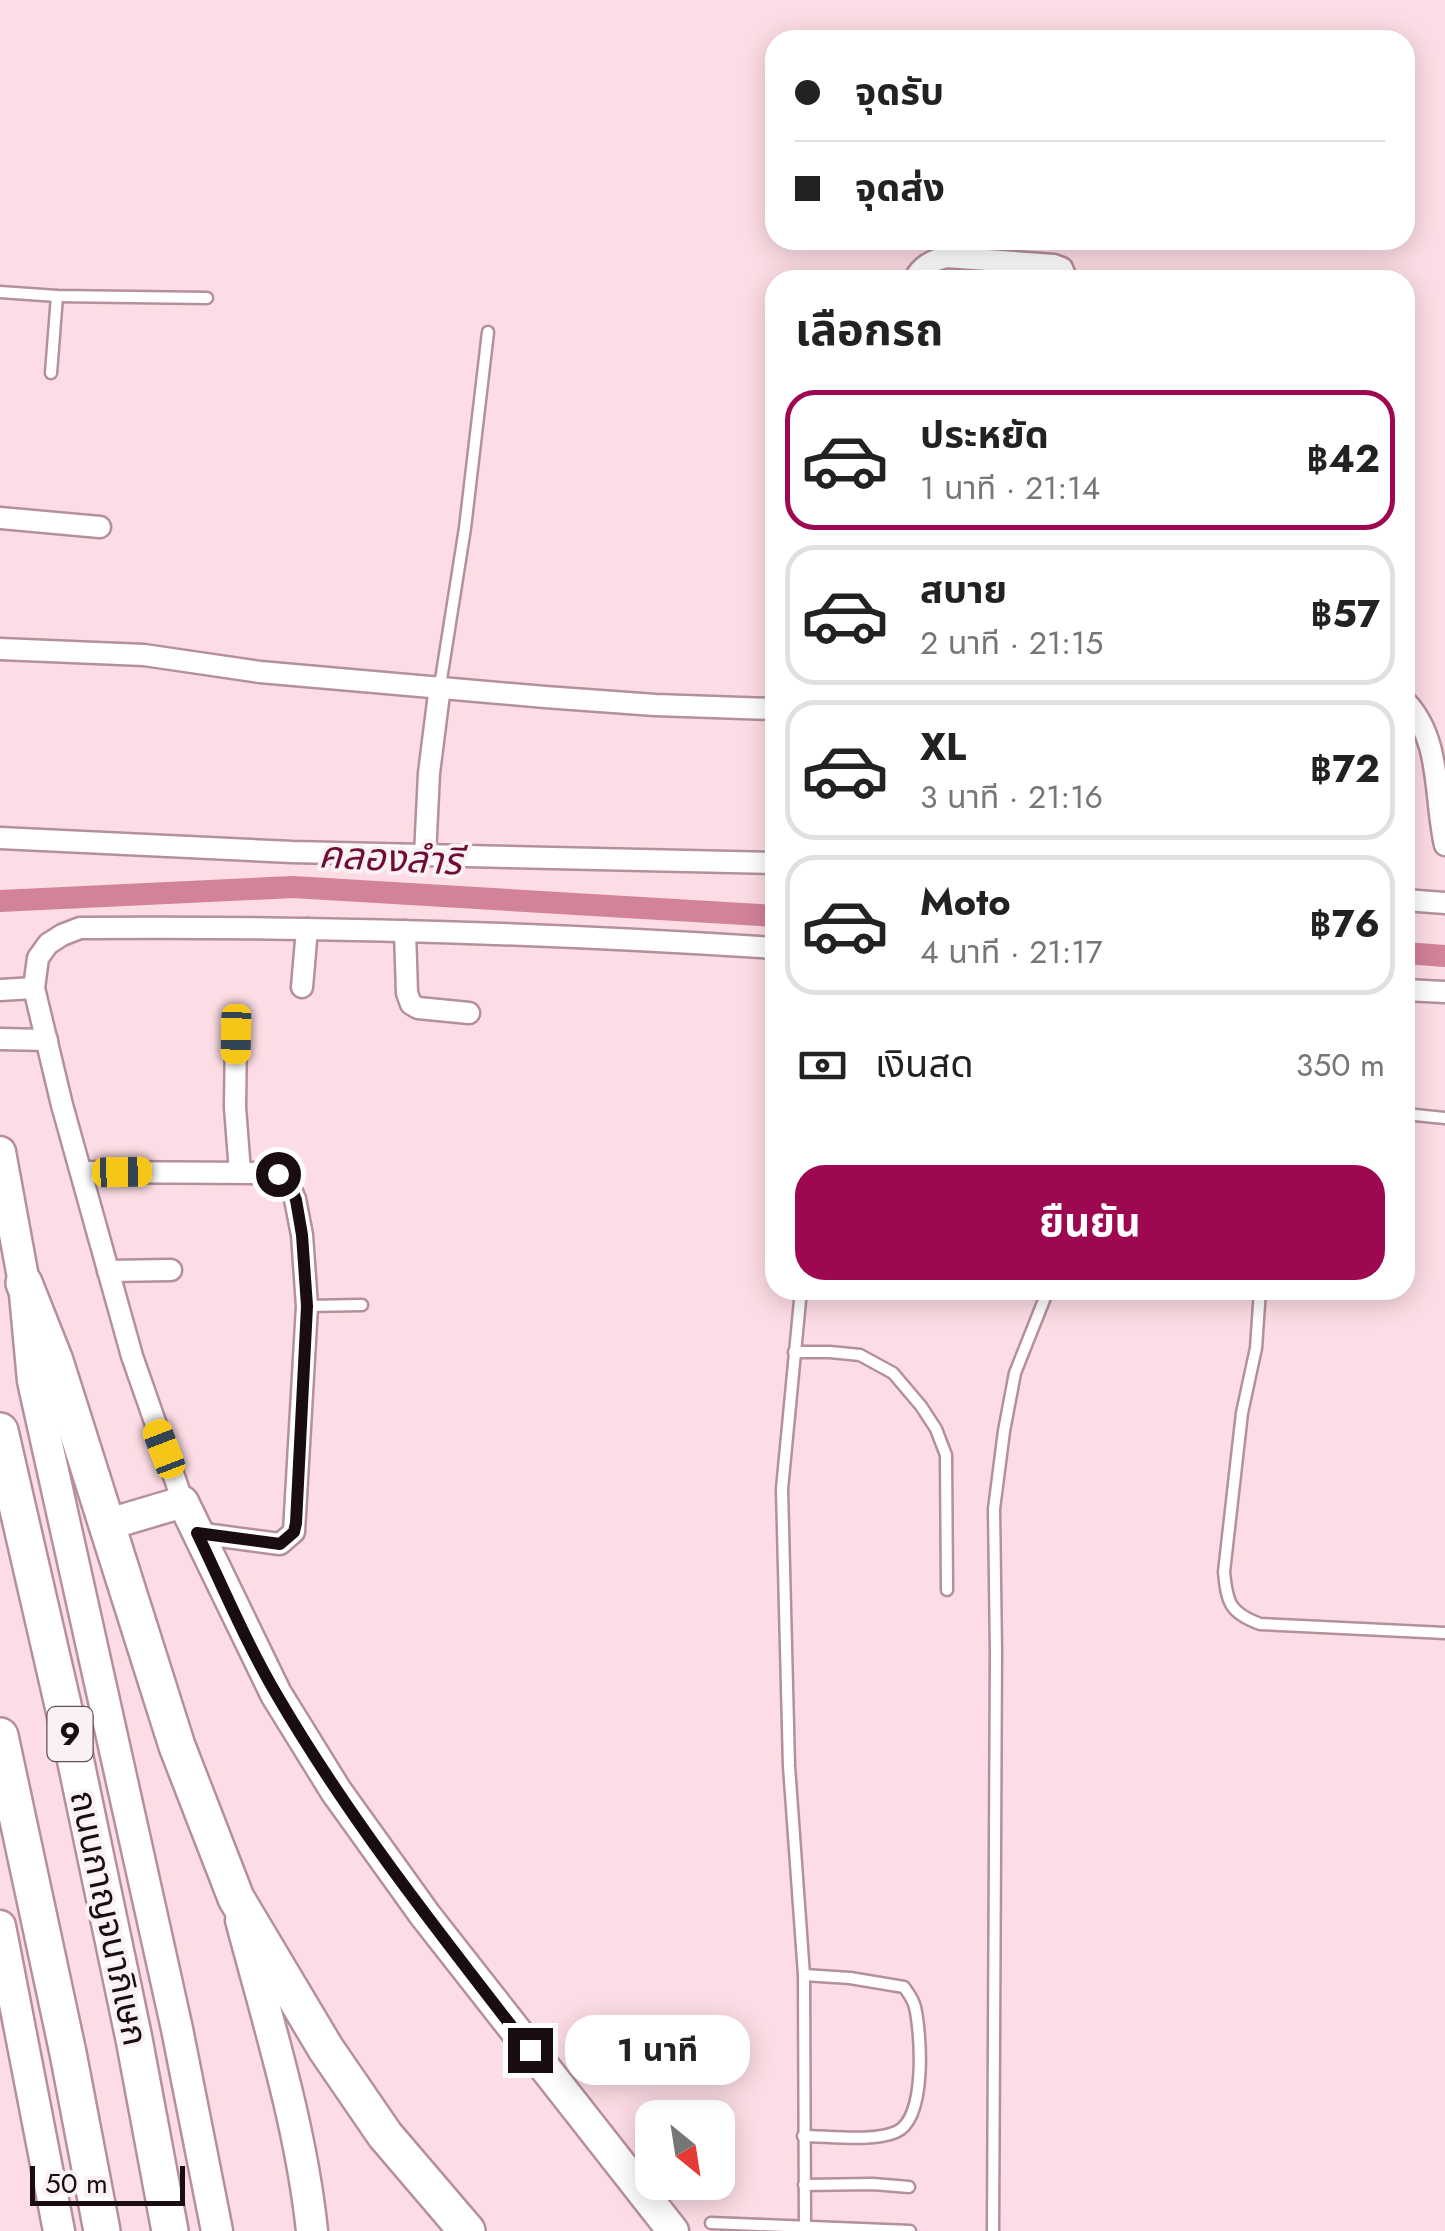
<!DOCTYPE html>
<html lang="th">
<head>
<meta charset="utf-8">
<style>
  body { margin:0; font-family:Jost,"Noto Sans Thai",sans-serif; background:#f2f2f2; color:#222; height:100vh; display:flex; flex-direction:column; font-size:38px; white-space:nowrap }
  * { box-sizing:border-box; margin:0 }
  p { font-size:32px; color:#767676 }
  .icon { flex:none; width:55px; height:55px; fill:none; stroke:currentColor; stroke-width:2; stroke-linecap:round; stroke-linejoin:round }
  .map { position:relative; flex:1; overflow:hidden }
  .side { position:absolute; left:765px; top:270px; width:650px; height:1030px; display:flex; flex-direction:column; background:#fff; border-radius:30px; box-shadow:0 5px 25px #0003 }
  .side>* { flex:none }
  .banner { position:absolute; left:765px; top:30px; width:650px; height:220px; border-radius:30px; box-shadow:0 5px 25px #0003; display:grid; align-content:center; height:220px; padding:0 30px; background:#fff }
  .needle { width:65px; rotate:150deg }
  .buttons { position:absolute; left:635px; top:2100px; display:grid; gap:20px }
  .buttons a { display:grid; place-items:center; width:100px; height:100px; border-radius:20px; background:#fff; box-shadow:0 5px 25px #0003; font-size:50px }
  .scale { position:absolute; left:30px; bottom:25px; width:155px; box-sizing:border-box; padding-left:10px; border:5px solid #1a0d11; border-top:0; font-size:28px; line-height:35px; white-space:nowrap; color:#1a0d11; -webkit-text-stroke:8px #faf1f3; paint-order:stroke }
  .end { position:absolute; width:45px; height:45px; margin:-22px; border:12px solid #1a0d11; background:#fff; box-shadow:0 0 0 5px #fff }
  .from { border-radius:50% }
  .bubble { position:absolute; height:70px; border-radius:30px; background:#fff; box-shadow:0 5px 25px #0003; font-size:32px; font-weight:700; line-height:70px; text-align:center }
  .car { position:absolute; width:30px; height:60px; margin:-30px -15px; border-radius:12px; box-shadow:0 0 8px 2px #0007; background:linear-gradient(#f5c518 24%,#345 0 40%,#f5c518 0 76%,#345 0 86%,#f5c518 0) }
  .banner b { display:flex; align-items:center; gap:35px; height:95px; font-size:38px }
  .banner b+b { border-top:2px solid #e0e0e0 }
  .banner i { width:25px; height:25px; background:#222 }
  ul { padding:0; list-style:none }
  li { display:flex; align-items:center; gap:30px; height:140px; margin:0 20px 15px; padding:0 10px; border:5px solid #e0e0e0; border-radius:30px }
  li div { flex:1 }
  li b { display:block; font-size:38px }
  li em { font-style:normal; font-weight:700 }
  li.selected { border-color:#9e0851 }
  li>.icon { width:90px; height:90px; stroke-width:1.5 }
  h2 { padding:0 30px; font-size:45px; line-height:120px }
  .pay { display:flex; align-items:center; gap:25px; height:110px; padding:0 30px; font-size:38px }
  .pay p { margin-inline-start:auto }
  .primary-button { display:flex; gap:20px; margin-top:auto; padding:20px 30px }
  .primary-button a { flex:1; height:115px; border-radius:30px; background:#9e0851; color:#fff; font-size:40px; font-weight:700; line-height:115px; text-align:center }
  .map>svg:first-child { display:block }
</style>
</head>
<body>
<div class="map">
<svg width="1445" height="2231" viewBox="0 0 1445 2231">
  <rect width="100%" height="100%" fill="#fddde5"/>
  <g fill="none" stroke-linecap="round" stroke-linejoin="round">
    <g stroke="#d28299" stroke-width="22">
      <path d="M0,901L293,887L775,916"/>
      <path d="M1405,953L1445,956"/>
    </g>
    <defs>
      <g id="service">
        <path d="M0,292L57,296L207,298"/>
        <path d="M51,373L57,296"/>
        <path d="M440,686L465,528L488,332"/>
        <path d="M1405,1114L1445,1118"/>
        <path d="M801,1290L782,1489L789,1766L804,1975L805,2231"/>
        <path d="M1260,1290L1256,1348L1242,1413L1224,1572C1227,1603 1230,1613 1260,1624L1445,1633"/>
        <path d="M307,1306L362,1305"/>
        <path d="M794,1352H830L860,1355L893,1373L921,1406L936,1429L946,1455L947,1590"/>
        <path d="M803,2136C829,2136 873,2142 896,2132C927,2119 921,2034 915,2007C913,1999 909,1994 904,1987L850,1978L804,1975"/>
        <path d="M804,2185L873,2184L909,2187"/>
        <path d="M711,2223L910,2231"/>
        <path d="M993,2231L996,1652L994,1509L1004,1431L1015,1373L1048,1290"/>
      </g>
      <g id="minor">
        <path d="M914,280C921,266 931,261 946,257L1054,265L1062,268L1067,280"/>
        <path d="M0,518L100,527"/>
        <path d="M0,649L144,655L260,672L545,697L655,705L775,709"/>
        <path d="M1405,701C1442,739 1434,797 1445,845"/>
        <path d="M0,838L292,852L775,863"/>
        <path d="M425,856L429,773L440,686"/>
        <path d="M1405,900L1445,903"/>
        <path d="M405,931L407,993L411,1004L418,1008L469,1013"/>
        <path d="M302,987L307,929"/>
        <path d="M0,990L34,988"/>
        <path d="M1405,990L1445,992"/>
        <path d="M236,1034L235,1107L240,1172"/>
        <path d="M0,1039L47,1040"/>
        <path d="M82,1172L268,1173L278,1174L286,1179L295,1199L302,1235L307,1306L294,1532L280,1544L197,1533"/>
        <path d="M108,1271L171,1270"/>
        <path d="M183,1502L132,1356L62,1105L34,988L38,958L48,944L62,935L80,928C312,926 544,933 775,948"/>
      </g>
      <g id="secondary">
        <path d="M0,1152L24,1283L33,1381L177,2029L217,2231"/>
        <path d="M109,1524L183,1502L276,1694L336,1791L425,1915L673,2231"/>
        <path d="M241,1920C268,2022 301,2126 312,2231"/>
        <path d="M0,1926L59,2231"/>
      </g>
      <g id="trunk">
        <path d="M24,1283L55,1361L177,1746L236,1898L326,2049L385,2135L467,2231"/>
        <path d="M0,1431L74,1753L134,2039L170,2231"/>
        <path d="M0,1736L68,2053L102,2231"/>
      </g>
    </defs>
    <use href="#service" stroke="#b5909a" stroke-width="15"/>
    <use href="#minor" stroke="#b5909a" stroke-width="25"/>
    <use href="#secondary" stroke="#b5909a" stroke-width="35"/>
    <use href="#trunk" stroke="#b5909a" stroke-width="40"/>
    <use href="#service" stroke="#fff" stroke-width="10"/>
    <use href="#minor" stroke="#fff" stroke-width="20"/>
    <use href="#secondary" stroke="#fff" stroke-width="30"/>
    <use href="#trunk" stroke="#fff" stroke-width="35"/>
  </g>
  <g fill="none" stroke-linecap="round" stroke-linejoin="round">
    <path stroke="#1a0d11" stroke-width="12" d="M278,1174L290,1185L296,1200L302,1235L307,1306L296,1523L294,1532L280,1544L197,1533C223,1587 247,1645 278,1697C351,1822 441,1935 530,2050"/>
  </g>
  <g text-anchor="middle" stroke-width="8" stroke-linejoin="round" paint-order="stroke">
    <rect fill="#faf1f3" stroke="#5d5155" stroke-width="2.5" x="47.5" y="1707" width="45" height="54" rx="8"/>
    <g font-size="32" font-weight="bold" fill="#1a0d11">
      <text x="70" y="1745">9</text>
    </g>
    <g font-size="35" fill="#1a0d11" stroke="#faf1f3">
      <text transform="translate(109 1918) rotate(78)" y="12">ถนนกาญจนาภิเษก</text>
    </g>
    <g font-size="38" font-style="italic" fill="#6e0c37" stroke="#faf1f3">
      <text transform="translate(390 858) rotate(3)" y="13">คลองลำรี</text>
    </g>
  </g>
</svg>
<div class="buttons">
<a><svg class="needle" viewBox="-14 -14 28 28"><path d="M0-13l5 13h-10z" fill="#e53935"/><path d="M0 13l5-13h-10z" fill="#767676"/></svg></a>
</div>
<div class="scale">50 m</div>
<i class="end from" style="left:278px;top:1174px"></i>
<i class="end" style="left:530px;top:2050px"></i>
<div class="bubble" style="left:565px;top:2015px;width:185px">1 นาที</div>
<i class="car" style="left:236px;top:1034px;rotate:181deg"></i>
<i class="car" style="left:122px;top:1172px;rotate:89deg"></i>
<i class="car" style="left:164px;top:1449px;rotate:339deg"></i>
<div class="banner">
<b><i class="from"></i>จุดรับ</b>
<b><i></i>จุดส่ง</b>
</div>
<section class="side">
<h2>เลือกรถ</h2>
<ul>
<li class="selected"><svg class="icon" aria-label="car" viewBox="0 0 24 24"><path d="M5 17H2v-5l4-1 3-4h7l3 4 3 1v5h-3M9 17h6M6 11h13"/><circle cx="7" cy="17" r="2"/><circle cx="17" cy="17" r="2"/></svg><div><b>ประหยัด</b><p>1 นาที · 21:14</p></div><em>฿42</em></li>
<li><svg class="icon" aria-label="car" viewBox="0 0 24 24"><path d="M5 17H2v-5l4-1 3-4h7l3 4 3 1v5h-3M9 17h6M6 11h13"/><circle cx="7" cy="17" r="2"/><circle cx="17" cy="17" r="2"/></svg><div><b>สบาย</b><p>2 นาที · 21:15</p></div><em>฿57</em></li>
<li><svg class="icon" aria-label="car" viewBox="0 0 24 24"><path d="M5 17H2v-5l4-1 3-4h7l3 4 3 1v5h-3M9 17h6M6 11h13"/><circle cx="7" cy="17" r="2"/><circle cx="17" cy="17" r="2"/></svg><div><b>XL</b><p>3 นาที · 21:16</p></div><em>฿72</em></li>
<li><svg class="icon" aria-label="car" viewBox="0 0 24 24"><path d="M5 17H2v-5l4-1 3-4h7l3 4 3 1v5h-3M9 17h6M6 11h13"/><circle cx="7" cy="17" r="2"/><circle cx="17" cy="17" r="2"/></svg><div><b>Moto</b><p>4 นาที · 21:17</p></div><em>฿76</em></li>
</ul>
<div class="pay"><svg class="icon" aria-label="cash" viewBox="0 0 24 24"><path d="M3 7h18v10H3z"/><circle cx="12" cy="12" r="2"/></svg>เงินสด<p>350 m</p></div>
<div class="primary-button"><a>ยืนยัน</a></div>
</section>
</div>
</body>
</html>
